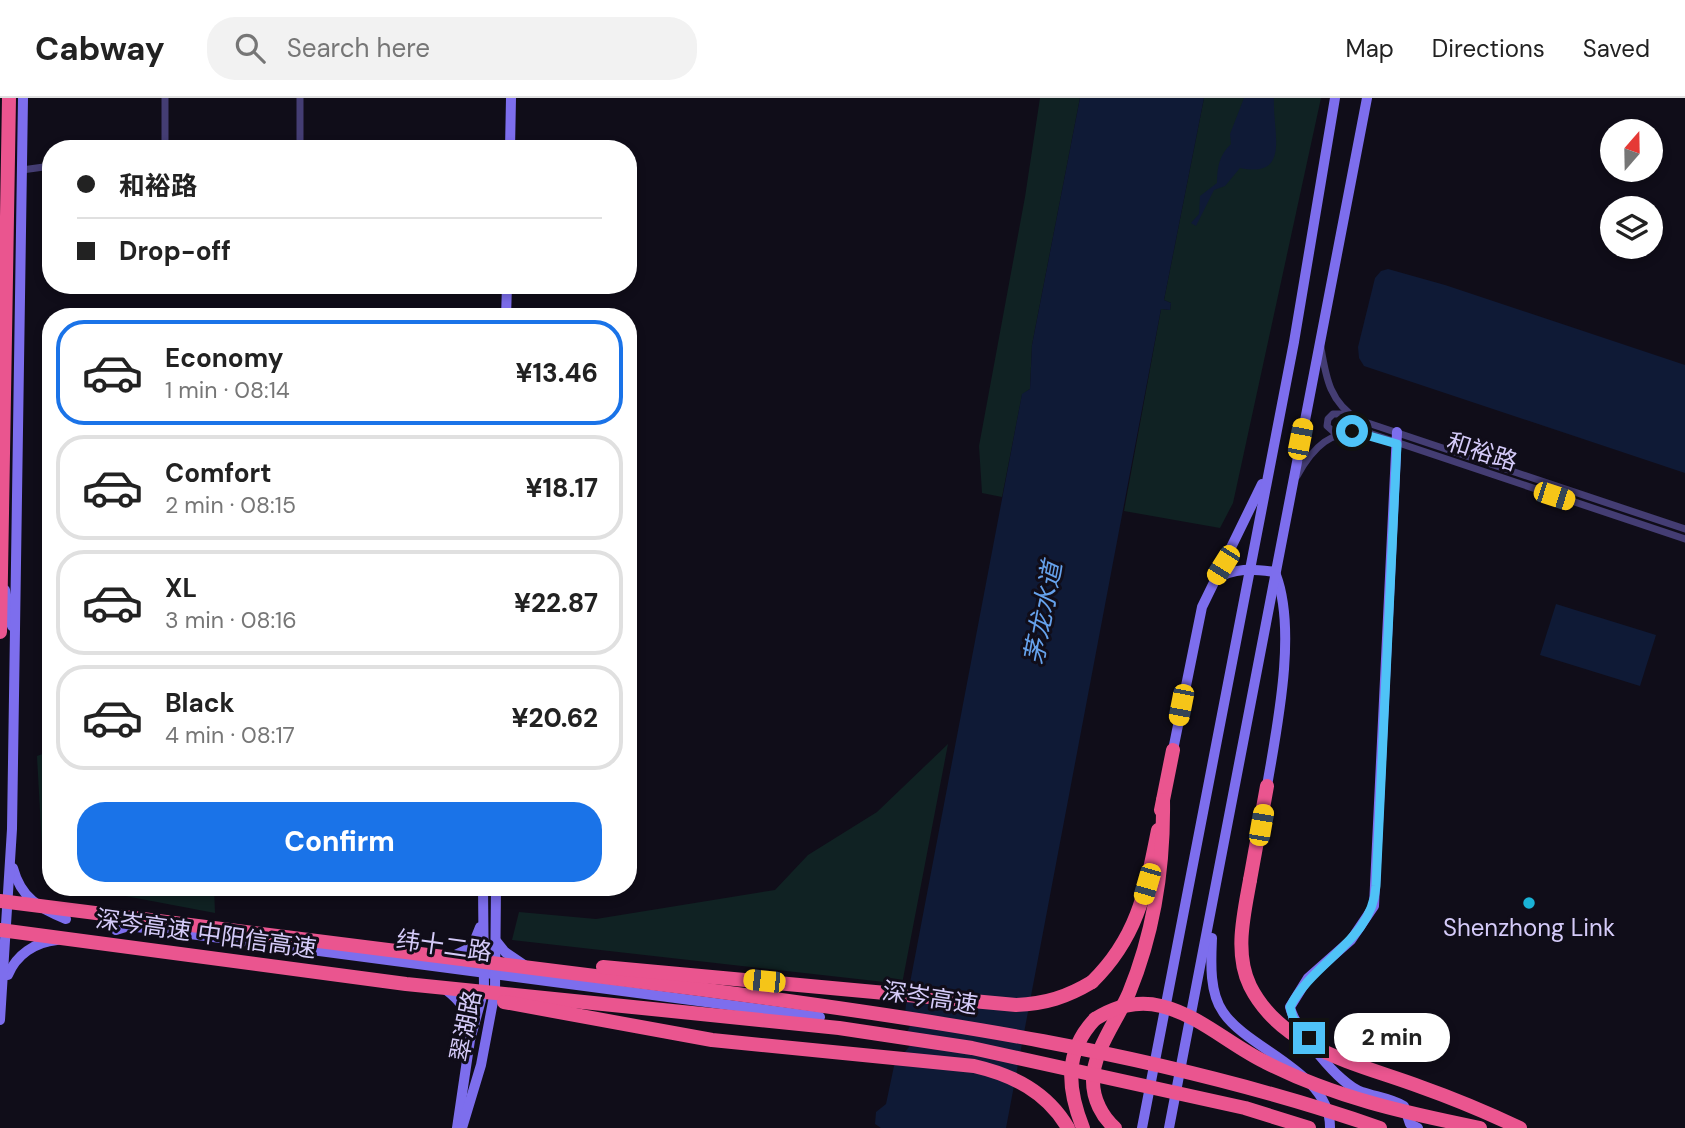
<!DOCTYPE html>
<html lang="en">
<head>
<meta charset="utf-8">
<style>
  body { margin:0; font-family:"DM Sans","Noto Sans SC",sans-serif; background:#f2f2f2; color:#222; height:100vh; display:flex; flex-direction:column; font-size:26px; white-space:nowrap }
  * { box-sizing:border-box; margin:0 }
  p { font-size:23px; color:#767676 }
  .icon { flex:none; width:38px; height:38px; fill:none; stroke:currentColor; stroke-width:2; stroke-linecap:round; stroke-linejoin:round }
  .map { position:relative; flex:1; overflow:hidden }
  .panel { position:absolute; left:42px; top:210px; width:595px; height:588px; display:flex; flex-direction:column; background:#fff; border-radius:28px; box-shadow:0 4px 10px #0003 }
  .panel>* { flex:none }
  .guide { position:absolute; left:42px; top:42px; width:595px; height:154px; border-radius:28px; box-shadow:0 4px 10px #0003; display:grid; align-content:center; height:154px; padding:0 35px; background:#fff }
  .needle { width:46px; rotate:20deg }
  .controls { position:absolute; left:1600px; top:21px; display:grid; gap:14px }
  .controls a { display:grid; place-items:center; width:63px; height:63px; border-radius:50%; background:#fff; box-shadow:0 4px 10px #0003; font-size:35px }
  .end { position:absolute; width:32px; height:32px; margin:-16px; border:9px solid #4fc3f7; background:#111; box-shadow:0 0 0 4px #111 }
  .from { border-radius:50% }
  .bubble { position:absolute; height:49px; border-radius:24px; background:#fff; box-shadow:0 4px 10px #0003; font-size:23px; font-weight:800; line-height:49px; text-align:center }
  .car { position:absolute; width:21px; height:42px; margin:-21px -10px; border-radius:9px; box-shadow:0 0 5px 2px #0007; background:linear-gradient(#f5c518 24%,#345 0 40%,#f5c518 0 76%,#345 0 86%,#f5c518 0) }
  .guide b { display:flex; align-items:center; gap:24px; height:66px; font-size:26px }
  .guide b+b { border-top:2px solid #e0e0e0 }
  .guide i { width:18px; height:18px; background:#222 }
  ul { padding:12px 0 0; list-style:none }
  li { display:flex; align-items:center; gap:21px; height:105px; margin:0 14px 10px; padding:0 21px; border:4px solid #e0e0e0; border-radius:28px }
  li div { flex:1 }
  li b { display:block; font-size:26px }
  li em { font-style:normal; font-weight:800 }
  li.current { border-color:#1a73e8 }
  li>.icon { width:63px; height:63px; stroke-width:1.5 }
  .cta { display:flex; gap:14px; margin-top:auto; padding:14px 35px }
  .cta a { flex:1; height:80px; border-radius:28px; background:#1a73e8; color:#fff; font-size:28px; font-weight:800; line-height:80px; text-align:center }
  header { display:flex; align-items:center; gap:42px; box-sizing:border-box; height:98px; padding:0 35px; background:#fff; border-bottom:2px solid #e0e0e0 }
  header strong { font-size:33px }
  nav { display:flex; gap:38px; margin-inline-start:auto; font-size:24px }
  .search { width:490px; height:63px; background:#f2f2f2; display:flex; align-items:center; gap:18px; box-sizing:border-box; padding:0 24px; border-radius:28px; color:#767676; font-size:26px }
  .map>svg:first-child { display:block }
</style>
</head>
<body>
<header>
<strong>Cabway</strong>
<div class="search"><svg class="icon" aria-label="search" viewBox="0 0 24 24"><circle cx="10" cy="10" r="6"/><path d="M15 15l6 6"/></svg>Search here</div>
<nav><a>Map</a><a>Directions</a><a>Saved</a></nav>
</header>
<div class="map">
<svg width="1685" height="1030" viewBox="0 0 1685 1030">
  <rect width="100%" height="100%" fill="#100d19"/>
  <g fill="#102223">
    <path d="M1040,0H1080L1032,247L1030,291L1022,297L1002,399L982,395L979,348L1025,99Z"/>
    <path d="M1204,0H1321L1233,405L1220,430L1124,413L1161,211L1170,212L1171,205L1164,202Z"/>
    <path d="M948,646L902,886L512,842L519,814L596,821L775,792L808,757L877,714Z"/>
    <path d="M51,653V772L43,768L37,658Z"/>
    <path d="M100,789H214L215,815L99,793Z"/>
  </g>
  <g fill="#0f1a36">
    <path d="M1080,0H1204L1164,202L1171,205L1170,212L1161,211L1006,1030H881L875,1026L876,1014L886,1006L894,968L912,945L907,934L910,928L905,916L906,906L1022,296L1030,291L1032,247Z"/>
    <path d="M1244,0H1274C1272,33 1292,81 1240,70L1225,88L1214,92L1196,128L1191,125L1199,116L1200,98L1217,85C1217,70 1219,57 1231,46L1230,36Z"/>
    <path d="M1388,171L1445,187L1685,267V375L1364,268L1359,260L1358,249L1375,180L1381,173Z"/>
    <path d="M1556,506L1656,537L1640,588L1540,557Z"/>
  </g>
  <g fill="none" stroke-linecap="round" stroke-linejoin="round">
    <g stroke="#443d73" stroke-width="7">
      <path d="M165,51V0"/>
      <path d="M300,51V0"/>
      <path d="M22,72L51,68"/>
      <path d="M1321,250C1326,280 1330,305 1359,322L1685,431"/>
      <path d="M1336,336L1327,328L1328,321L1333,316H1348"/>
      <path d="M1297,378C1313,349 1331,331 1366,334L1685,441"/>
    </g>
    <g stroke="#7d6eed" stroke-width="10">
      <path d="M510,51L511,0"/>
      <path d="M506,219L507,187"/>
      <path d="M1397,334L1374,808L1351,842L1308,880L1290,909C1295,931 1339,987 1362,994C1377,999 1390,1000 1404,1008L1410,1026L1418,1030"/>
      <path d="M1214,482C1235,469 1252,471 1275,474"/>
      <path d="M5,492L12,528"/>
      <path d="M1173,652L1202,509L1262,386"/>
      <path d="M1267,688C1277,629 1297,533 1276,477"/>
      <path d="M13,770C21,800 39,810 66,821"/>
      <path d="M116,832L129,828L820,919"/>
      <path d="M1212,840C1211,863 1209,894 1223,914C1248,952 1331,974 1330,1030"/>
      <path d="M497,844L505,854L524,867"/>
      <path d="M453,858L472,849L480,829"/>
      <path d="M8,877C16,857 35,844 57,842"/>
      <path d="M445,891C462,904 468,913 470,935"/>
      <path d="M0,922L12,731L23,0"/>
      <path d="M457,1030L470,942L484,891L483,789"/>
      <path d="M462,1030L481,967L495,893L496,789"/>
      <path d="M1142,1030L1294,244L1335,0"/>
      <path d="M1169,1030L1367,0"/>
    </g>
    <g stroke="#ea558f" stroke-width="14">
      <path d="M0,534L9,0"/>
      <path d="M1161,712L1173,652"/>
      <path d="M1250,782L1267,688"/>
      <path d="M1092,884C1138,839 1146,792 1158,732"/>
      <path d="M1083,1030C1067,990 1064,954 1095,921"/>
      <path d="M1115,1030C1102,1019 1093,1001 1093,983C1093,952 1117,923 1129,895C1154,834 1164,767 1163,702"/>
    </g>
    <g stroke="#ea558f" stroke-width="14">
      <path d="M1250,782C1244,816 1234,855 1250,888C1282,952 1360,966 1421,989C1455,1001 1488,1015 1520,1030"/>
      <path d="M0,803C233,831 466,860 699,891C928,921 1161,954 1380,1030"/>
      <path d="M0,832L406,886L839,930L972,950L1245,1010L1309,1030"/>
      <path d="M603,869L1016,907C1045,906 1067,899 1092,884"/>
      <path d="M504,904L712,942L974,968C1013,977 1047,994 1068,1030"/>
      <path d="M1095,921C1116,908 1137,902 1161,908C1199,917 1230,947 1265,964C1333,999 1406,1015 1480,1030"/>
    </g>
  </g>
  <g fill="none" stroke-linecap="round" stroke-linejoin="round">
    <path stroke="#4fc3f7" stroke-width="9" d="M1309,940L1293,920L1290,909C1313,863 1372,843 1376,788L1397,346L1352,333"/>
  </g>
  <circle fill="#1ab2d6" stroke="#100d19" stroke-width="2.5" cx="1529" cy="805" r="7"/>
  <g text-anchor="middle" stroke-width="6" stroke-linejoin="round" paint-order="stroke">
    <g font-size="24" fill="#d5cbf9" stroke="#100d19">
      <text transform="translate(1482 354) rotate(18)" y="8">和裕路</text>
      <text transform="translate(206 836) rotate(8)" y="8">深岑高速 中阳信高速</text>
      <text transform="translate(444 848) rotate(8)" y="8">纬十二路</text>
      <text transform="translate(930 900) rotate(9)" y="8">深岑高速</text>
      <text transform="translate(466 928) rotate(-79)" y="8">翠湖路</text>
    </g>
    <g font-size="24" fill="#d5cbf9" stroke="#100d19">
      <text x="1529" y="838">Shenzhong Link</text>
    </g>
    <g font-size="26" font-style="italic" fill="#66a2ec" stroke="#100d19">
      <text transform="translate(1043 515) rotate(-79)" y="9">茅龙水道</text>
    </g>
  </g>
</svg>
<div class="controls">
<a><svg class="needle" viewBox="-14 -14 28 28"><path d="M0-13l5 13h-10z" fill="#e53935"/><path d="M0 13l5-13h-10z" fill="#767676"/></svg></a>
<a><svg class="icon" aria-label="layers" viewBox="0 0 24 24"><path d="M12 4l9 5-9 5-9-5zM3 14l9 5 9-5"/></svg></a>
</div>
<i class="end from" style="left:1352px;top:333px"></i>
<i class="end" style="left:1309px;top:940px"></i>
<div class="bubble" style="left:1334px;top:915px;width:116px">2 min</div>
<i class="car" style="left:1300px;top:341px;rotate:11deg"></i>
<i class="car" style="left:1554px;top:398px;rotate:108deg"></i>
<i class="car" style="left:1223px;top:467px;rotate:212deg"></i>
<i class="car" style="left:1181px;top:607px;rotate:191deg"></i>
<i class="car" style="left:1261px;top:727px;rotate:10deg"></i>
<i class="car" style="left:1147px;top:786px;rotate:196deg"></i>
<i class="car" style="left:764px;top:883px;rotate:276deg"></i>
<div class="guide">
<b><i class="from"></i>和裕路</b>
<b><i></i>Drop-off</b>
</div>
<section class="panel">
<ul>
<li class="current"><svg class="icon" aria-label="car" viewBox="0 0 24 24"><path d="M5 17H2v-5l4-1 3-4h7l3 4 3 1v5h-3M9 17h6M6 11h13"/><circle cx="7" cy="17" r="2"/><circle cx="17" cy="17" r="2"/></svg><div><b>Economy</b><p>1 min · 08:14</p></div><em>¥13.46</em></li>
<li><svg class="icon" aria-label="car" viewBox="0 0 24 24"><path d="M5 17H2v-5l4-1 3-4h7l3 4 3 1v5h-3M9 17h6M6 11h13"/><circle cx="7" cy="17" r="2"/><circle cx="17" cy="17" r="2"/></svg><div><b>Comfort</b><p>2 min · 08:15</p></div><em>¥18.17</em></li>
<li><svg class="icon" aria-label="car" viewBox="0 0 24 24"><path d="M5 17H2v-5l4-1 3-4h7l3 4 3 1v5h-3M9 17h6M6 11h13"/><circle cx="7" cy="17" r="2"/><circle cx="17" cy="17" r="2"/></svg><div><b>XL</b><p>3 min · 08:16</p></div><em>¥22.87</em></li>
<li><svg class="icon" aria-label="car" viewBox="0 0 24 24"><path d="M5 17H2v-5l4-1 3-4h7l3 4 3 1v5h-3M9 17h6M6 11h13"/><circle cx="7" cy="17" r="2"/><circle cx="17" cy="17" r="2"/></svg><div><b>Black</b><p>4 min · 08:17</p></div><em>¥20.62</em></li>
</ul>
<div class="cta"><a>Confirm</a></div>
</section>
</div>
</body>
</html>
